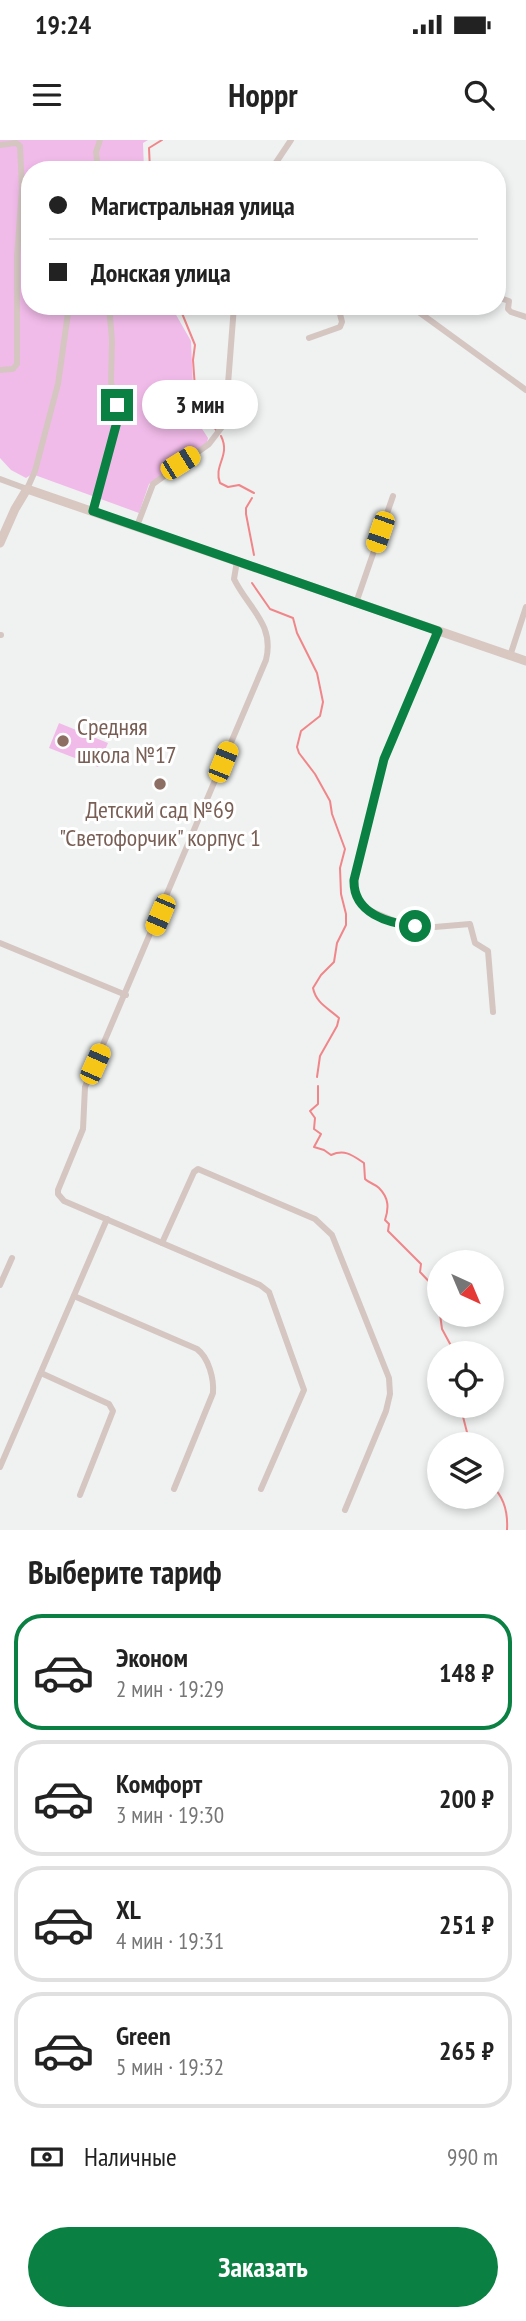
<!DOCTYPE html>
<html lang="ru">
<head>
<meta charset="utf-8">
<style>
  body { margin:0; font-family:"PT Sans Narrow",sans-serif; background:#f2f2f2; color:#222; height:100vh; display:flex; flex-direction:column; font-size:26px; white-space:nowrap }
  * { box-sizing:border-box; margin:0 }
  p { font-size:23px; color:#767676 }
  .icon { flex:none; width:38px; height:38px; fill:none; stroke:currentColor; stroke-width:2; stroke-linecap:round; stroke-linejoin:round }
  .map { position:relative; height:1390px; overflow:hidden }
  .sheet { display:flex; flex-direction:column; background:#fff; flex:1 }
  .sheet>* { flex:none }
  .hud { position:absolute; left:21px; top:21px; width:485px; height:154px; border-radius:28px; box-shadow:0 4px 10px #0003; display:grid; align-content:center; height:154px; padding:0 28px; background:#fff }
  .needle { width:46px; rotate:136deg }
  .controls { position:absolute; left:427px; top:1110px; display:grid; gap:14px }
  .controls a { display:grid; place-items:center; width:77px; height:77px; border-radius:50%; background:#fff; box-shadow:0 4px 10px #0003; font-size:35px }
  .end { position:absolute; width:32px; height:32px; margin:-16px; border:9px solid #0b8043; background:#fff; box-shadow:0 0 0 4px #fff }
  .from { border-radius:50% }
  .bubble { position:absolute; height:49px; border-radius:24px; background:#fff; box-shadow:0 4px 10px #0003; font-size:23px; font-weight:800; line-height:49px; text-align:center }
  .car { position:absolute; width:21px; height:42px; margin:-21px -10px; border-radius:9px; box-shadow:0 0 5px 2px #0007; background:linear-gradient(#f5c518 24%,#345 0 40%,#f5c518 0 76%,#345 0 86%,#f5c518 0) }
  .hud b { display:flex; align-items:center; gap:24px; height:66px; font-size:26px }
  .hud b+b { border-top:2px solid #e0e0e0 }
  .hud i { width:18px; height:18px; background:#222 }
  ul { padding:0; list-style:none }
  li { display:flex; align-items:center; gap:21px; height:116px; margin:0 14px 10px; padding:0 14px; border:4px solid #e0e0e0; border-radius:28px }
  li div { flex:1 }
  li b { display:block; font-size:26px }
  li em { font-style:normal; font-weight:800 }
  li.current { border-color:#0b8043 }
  li>.icon { width:63px; height:63px; stroke-width:1.5 }
  h2 { padding:0 28px; font-size:32px; line-height:84px }
  .pay { display:flex; align-items:center; gap:18px; height:77px; padding:0 28px; font-size:26px }
  .pay p { margin-inline-start:auto }
  .primary-button { display:flex; gap:14px; margin-top:auto; padding:14px 28px }
  .primary-button a { flex:1; height:80px; border-radius:42px; background:#0b8043; color:#fff; font-size:28px; font-weight:800; line-height:80px; text-align:center }
  .status { display:flex; justify-content:space-between; align-items:center; height:49px; padding:0 35px; background:#fff; direction:ltr }
  .status svg { height:19px; fill:currentColor }
  header { display:flex; justify-content:space-between; align-items:center; height:91px; padding:0 28px; background:#fff; font-size:32px; font-weight:800 }
  .map>svg:first-child { display:block }
</style>
</head>
<body>
<div class="status"><b>19:24</b><svg viewBox="0 0 49 12"><path d="M0 12V9h3v3zM5 12V6h3v6zM10 12V3h3v9zM15 12V0h3v12zM26 1h20v11H26zM47 4h2v5h-2z"/></svg></div>
<header><svg class="icon" aria-label="menu" viewBox="0 0 24 24"><path d="M4 6h16M4 12h16M4 18h16"/></svg>Hoppr<svg class="icon" aria-label="search" viewBox="0 0 24 24"><circle cx="10" cy="10" r="6"/><path d="M15 15l6 6"/></svg></header>
<div class="map">
<svg width="526" height="1390" viewBox="0 0 526 1390">
  <rect width="100%" height="100%" fill="#eff2f1"/>
  <g fill="#f1bbe9">
    <path d="M0,0H148L143,3L144,30H30V166H171L191,201L193,246L184,252L191,272L208,298L207,303L149,344L139,373L32,334L26,338L11,330L0,318Z"/>
    <path d="M59,583L108,603L98,627L49,608Z"/>
  </g>
  <g fill="none" stroke-linecap="round" stroke-linejoin="round">
    <g stroke="#f08689" stroke-width="2">
      <path d="M150,30L149,8L162,0"/>
      <path d="M179,166L195,205L193,220L195,248L202,269L216,290"/>
      <path d="M221,296C231,316 213,325 220,343L228,347L239,345L254,353"/>
      <path d="M252,358L246,368V374L254,415"/>
      <path d="M252,443L270,469L293,478L297,493L317,533L323,562L320,576L301,591L297,607L299,613L315,634L330,661L332,674L345,709L340,728L341,754L346,774V785L337,803L334,822L321,835L313,848C316,863 328,868 339,878L337,886L320,916L317,937"/>
      <path d="M318,946V964L310,971L315,978L314,989L321,994L314,1007L324,1010L331,1015C345,1009 352,1015 364,1023L365,1039C369,1043 375,1044 379,1048C389,1058 389,1068 385,1080L389,1084L388,1091L421,1124L420,1132L437,1150L434,1153V1158L439,1167"/>
      <path d="M440,1174L442,1189L455,1213"/>
      <path d="M460,1265L470,1304"/>
      <path d="M492,1346C504,1357 508,1374 507,1390"/>
    </g>
    <g stroke="#d5c6c2" stroke-width="6">
      <path d="M0,5L16,3L20,6L22,49L17,117V224L13,229L0,230"/>
      <path d="M98,30L96,12L100,0"/>
      <path d="M271,30L291,0"/>
      <path d="M497,157L509,161L508,169L511,172L526,177"/>
      <path d="M416,170L526,250"/>
      <path d="M309,198L340,187L342,182L338,166"/>
      <path d="M0,339L27,349L35,331L58,244L69,166"/>
      <path d="M93,371L118,278L117,265L111,242L112,200L109,166"/>
      <path d="M137,386L153,344L209,304L225,283L234,166"/>
      <path d="M237,421L234,439C248,468 275,484 266,520L85,947L83,989L58,1050V1054L64,1061L260,1145L269,1152L304,1250L261,1349"/>
      <path d="M356,463L393,356"/>
      <path d="M437,491L383,622L357,725L354,750L358,761L366,769L402,784L435,787L470,784L475,803L488,811L493,872"/>
      <path d="M0,495H1"/>
      <path d="M510,516L526,467"/>
      <path d="M0,803L126,855"/>
      <path d="M162,1103L194,1032L198,1029L315,1079L332,1095L389,1238L390,1254L386,1271L345,1370"/>
      <path d="M0,1145L12,1118"/>
      <path d="M74,1156L197,1209C209,1218 214,1239 213,1253L174,1349"/>
      <path d="M41,1233L109,1264L113,1271L80,1355"/>
      <path d="M0,1327L107,1079"/>
    </g>
    <path stroke="#d9c7c1" stroke-width="9" d="M0,403L15,369L27,349L526,521"/>
  </g>
  <g fill="none" stroke-linecap="round" stroke-linejoin="round">
    <path stroke="#0b8043" stroke-width="9" d="M117,265L118,278L93,371L438,491L384,619L354,740C353,773 388,783 415,786"/>
  </g>
  <g fill="#8d6e63" stroke="#fff" stroke-width="2.5">
    <circle cx="63" cy="601" r="7"/>
    <circle cx="160" cy="644" r="7"/>
  </g>
  <g text-anchor="middle" stroke-width="6" stroke-linejoin="round" paint-order="stroke">
    <g font-size="24" fill="#785e54" stroke="#fff" text-anchor="start">
      <text x="77" y="595">Средняя<tspan x="77" dy="28">школа №17</tspan></text>
      <text x="160" y="678" text-anchor="middle">Детский сад №69<tspan x="160" dy="28">"Светофорчик" корпус 1</tspan></text>
    </g>
  </g>
</svg>
<div class="controls">
<a><svg class="needle" viewBox="-14 -14 28 28"><path d="M0-13l5 13h-10z" fill="#e53935"/><path d="M0 13l5-13h-10z" fill="#767676"/></svg></a>
<a><svg class="icon" aria-label="locate" viewBox="0 0 24 24"><circle cx="12" cy="12" r="6"/><path d="M12 2v4M12 18v4M2 12h4M18 12h4"/></svg></a>
<a><svg class="icon" aria-label="layers" viewBox="0 0 24 24"><path d="M12 4l9 5-9 5-9-5zM3 14l9 5 9-5"/></svg></a>
</div>
<i class="end from" style="left:415px;top:786px"></i>
<i class="end" style="left:117px;top:265px"></i>
<div class="bubble" style="left:142px;top:240px;width:116px">3 мин</div>
<i class="car" style="left:180px;top:323px;rotate:58deg"></i>
<i class="car" style="left:380px;top:392px;rotate:199deg"></i>
<i class="car" style="left:223px;top:622px;rotate:22deg"></i>
<i class="car" style="left:160px;top:775px;rotate:203deg"></i>
<i class="car" style="left:95px;top:924px;rotate:24deg"></i>
<div class="hud">
<b><i class="from"></i>Магистральная улица</b>
<b><i></i>Донская улица</b>
</div>
</div>
<section class="sheet">
<h2>Выберите тариф</h2>
<ul>
<li class="current"><svg class="icon" aria-label="car" viewBox="0 0 24 24"><path d="M5 17H2v-5l4-1 3-4h7l3 4 3 1v5h-3M9 17h6M6 11h13"/><circle cx="7" cy="17" r="2"/><circle cx="17" cy="17" r="2"/></svg><div><b>Эконом</b><p>2 мин · 19:29</p></div><em>148 ₽</em></li>
<li><svg class="icon" aria-label="car" viewBox="0 0 24 24"><path d="M5 17H2v-5l4-1 3-4h7l3 4 3 1v5h-3M9 17h6M6 11h13"/><circle cx="7" cy="17" r="2"/><circle cx="17" cy="17" r="2"/></svg><div><b>Комфорт</b><p>3 мин · 19:30</p></div><em>200 ₽</em></li>
<li><svg class="icon" aria-label="car" viewBox="0 0 24 24"><path d="M5 17H2v-5l4-1 3-4h7l3 4 3 1v5h-3M9 17h6M6 11h13"/><circle cx="7" cy="17" r="2"/><circle cx="17" cy="17" r="2"/></svg><div><b>XL</b><p>4 мин · 19:31</p></div><em>251 ₽</em></li>
<li><svg class="icon" aria-label="car" viewBox="0 0 24 24"><path d="M5 17H2v-5l4-1 3-4h7l3 4 3 1v5h-3M9 17h6M6 11h13"/><circle cx="7" cy="17" r="2"/><circle cx="17" cy="17" r="2"/></svg><div><b>Green</b><p>5 мин · 19:32</p></div><em>265 ₽</em></li>
</ul>
<div class="pay"><svg class="icon" aria-label="cash" viewBox="0 0 24 24"><path d="M3 7h18v10H3z"/><circle cx="12" cy="12" r="2"/></svg>Наличные<p>990 m</p></div>
<div class="primary-button"><a>Заказать</a></div>
</section>
</body>
</html>
